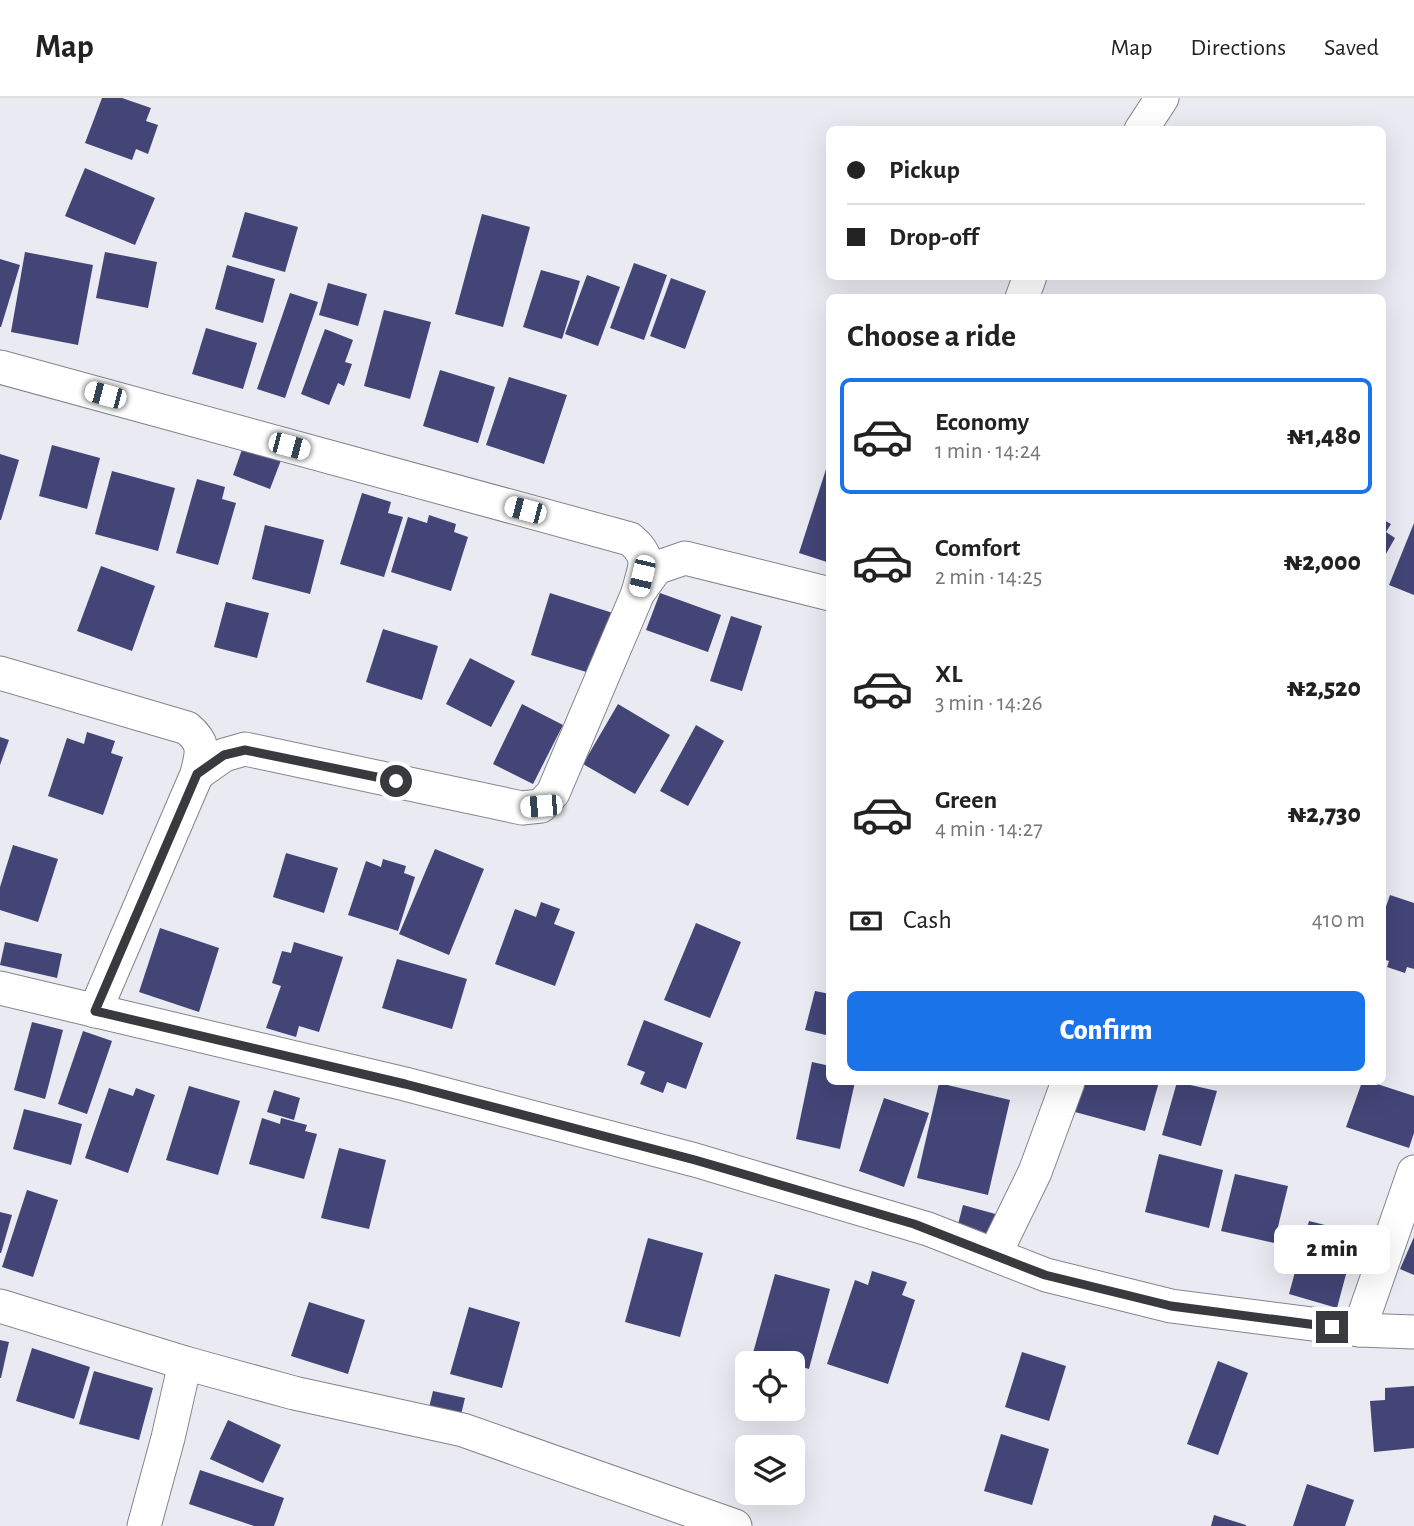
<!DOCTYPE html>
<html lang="en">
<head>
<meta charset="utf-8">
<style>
  body { margin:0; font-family:"Alegreya Sans",sans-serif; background:#f2f2f2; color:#222; height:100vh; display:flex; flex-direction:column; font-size:26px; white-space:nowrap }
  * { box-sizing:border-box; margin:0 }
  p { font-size:23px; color:#767676 }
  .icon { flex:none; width:38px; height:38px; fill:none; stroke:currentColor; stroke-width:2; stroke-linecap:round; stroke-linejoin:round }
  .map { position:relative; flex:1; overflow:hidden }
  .drawer { position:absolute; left:826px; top:196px; width:560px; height:791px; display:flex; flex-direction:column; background:#fff; border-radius:10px; box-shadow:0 7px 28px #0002 }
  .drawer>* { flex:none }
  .hud { position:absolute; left:826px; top:28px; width:560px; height:154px; border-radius:10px; box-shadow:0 7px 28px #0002; display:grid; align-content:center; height:154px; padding:0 21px; background:#fff }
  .controls { position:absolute; left:735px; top:1253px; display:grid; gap:14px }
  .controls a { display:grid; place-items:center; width:70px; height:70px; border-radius:10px; background:#fff; box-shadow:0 7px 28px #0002; font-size:35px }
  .end { position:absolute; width:32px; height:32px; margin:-16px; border:9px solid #393a3d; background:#fff; box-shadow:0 0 0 4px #fff }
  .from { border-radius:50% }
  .bubble { position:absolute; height:49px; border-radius:10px; background:#fff; box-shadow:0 7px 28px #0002; font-size:23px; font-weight:800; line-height:49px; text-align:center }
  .car { position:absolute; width:21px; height:42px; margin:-21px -10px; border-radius:9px; box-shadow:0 0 5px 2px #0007; background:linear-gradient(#fff 24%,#345 0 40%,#fff 0 76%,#345 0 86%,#fff 0) }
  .hud b { display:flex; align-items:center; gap:24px; height:66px; font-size:26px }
  .hud b+b { border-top:2px solid #e0e0e0 }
  .hud i { width:18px; height:18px; background:#222 }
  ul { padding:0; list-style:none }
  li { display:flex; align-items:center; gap:21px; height:116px; margin:0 14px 10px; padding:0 7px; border:4px solid transparent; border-radius:10px }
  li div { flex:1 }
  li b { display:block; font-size:26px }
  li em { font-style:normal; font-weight:800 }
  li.on { border-color:#1a73e8 }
  li>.icon { width:63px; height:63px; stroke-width:1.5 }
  h2 { padding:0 21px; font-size:32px; line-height:84px }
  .pay { display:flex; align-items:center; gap:18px; height:77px; padding:0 21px; font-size:26px }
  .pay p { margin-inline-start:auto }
  .primary-button { display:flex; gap:14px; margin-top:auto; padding:14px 21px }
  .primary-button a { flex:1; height:80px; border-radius:10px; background:#1a73e8; color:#fff; font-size:28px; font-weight:800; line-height:80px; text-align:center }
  header { display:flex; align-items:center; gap:42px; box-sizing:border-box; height:98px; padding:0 35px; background:#fff; border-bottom:2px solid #e0e0e0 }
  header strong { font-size:33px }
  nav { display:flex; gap:38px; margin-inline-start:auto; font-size:24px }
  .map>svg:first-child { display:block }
</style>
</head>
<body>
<header>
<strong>Map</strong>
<nav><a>Map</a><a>Directions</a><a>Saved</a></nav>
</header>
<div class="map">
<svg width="1414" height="1428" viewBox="0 0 1414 1428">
  <rect width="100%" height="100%" fill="#e9eaf2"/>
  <g fill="#424576">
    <path d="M102,0H122L151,10L146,23L158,27L148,56L136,51L132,62L85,45Z"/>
    <path d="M85,70L155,100L135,147L65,118Z"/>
    <path d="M245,114L298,129L285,174L232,159Z"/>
    <path d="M482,116L530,129L503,229L455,216Z"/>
    <path d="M25,154L93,167L78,247L11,234Z"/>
    <path d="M105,154L157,164L148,210L96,200Z"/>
    <path d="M0,161L20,167L1,229H0Z"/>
    <path d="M634,165L667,177L644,242L610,230Z"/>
    <path d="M227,167L275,181L263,225L215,211Z"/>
    <path d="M541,172L580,183L562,241L523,229Z"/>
    <path d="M587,177L620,189L598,248L565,236Z"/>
    <path d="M671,180L706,193L685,251L650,238Z"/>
    <path d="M328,185L367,196L358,228L319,217Z"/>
    <path d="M290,195L318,204L285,300L257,291Z"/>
    <path d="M384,212L431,224L410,301L364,288Z"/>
    <path d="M206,230L257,245L243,291L192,276Z"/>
    <path d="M325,231L353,242L345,264L352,266L344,288L338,285L329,307L301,296Z"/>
    <path d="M440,272L495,289L478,345L423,328Z"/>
    <path d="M509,279L567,297L544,366L486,347Z"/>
    <path d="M245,343L283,357L270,391L233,377Z"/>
    <path d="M52,347L100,360L87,411L39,398Z"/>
    <path d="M0,356L19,362L1,422H0Z"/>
    <path d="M829,362H830V465L799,455Z"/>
    <path d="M112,373L175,390L158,453L95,436Z"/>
    <path d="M197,381L225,389L222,401L236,405L218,467L176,455Z"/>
    <path d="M362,395L391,404L388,415L403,419L384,479L340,466Z"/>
    <path d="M429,417L456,426L454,434L468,439L451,493L391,474L408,419L427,425Z"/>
    <path d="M1382,421L1391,426L1386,434L1395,440L1382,463Z"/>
    <path d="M1414,425V497L1389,487Z"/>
    <path d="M265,427L324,442L310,496L252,481Z"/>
    <path d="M101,468L155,488L132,553L77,533Z"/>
    <path d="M550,495L616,516L596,577L531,557Z"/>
    <path d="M660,495L721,517L708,554L646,532Z"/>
    <path d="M226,504L269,515L257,560L214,549Z"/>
    <path d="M731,518L762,528L742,593L710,583Z"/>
    <path d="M383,531L438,548L422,602L366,584Z"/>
    <path d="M470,560L515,583L491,629L446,606Z"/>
    <path d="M522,606L563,627L533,686L493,666Z"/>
    <path d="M618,606L670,637L635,696L583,666Z"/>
    <path d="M696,627L724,643L688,708L660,693Z"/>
    <path d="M87,634L115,643L111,655L123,659L103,717L48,698L67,640L84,646Z"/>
    <path d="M0,639L9,642L0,667Z"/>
    <path d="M13,747L58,761L38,824L0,812V789Z"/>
    <path d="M435,751L484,771L449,857L399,836Z"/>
    <path d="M286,755L338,770L324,815L273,799Z"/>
    <path d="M383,761L406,768L404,775L415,779L398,833L348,817L366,763L381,769Z"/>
    <path d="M1390,797L1414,805V871L1407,869L1405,875L1387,869L1389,863L1382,861V820Z"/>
    <path d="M541,804L560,811L554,826L575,834L555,888L495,866L515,811L536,819Z"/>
    <path d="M696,825L741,844L710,920L664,902Z"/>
    <path d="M160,830L219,850L199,914L139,894Z"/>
    <path d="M5,844L62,856L57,880L0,867Z"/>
    <path d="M294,844L343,859L319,934L299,928L296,939L266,930L281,888L272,885L282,853L291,855Z"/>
    <path d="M397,861L467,881L452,931L382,910Z"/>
    <path d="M815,893L830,896V938L805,932Z"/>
    <path d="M644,922L703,945L686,991L667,984L663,995L640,986L645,974L627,967Z"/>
    <path d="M32,924L63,932L45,1001L14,992Z"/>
    <path d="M83,933L112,943L87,1016L58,1006Z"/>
    <path d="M812,964L830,968V984H855L840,1051L796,1041Z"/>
    <path d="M1084,984H1159L1145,1033L1075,1014Z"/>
    <path d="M1177,984L1217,993L1201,1048L1162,1037Z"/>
    <path d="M1362,984H1371L1414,998V1035L1409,1050L1346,1029Z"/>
    <path d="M939,985L1010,1002L988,1097L917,1080Z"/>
    <path d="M189,988L240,1003L218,1077L166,1062Z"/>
    <path d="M109,990L133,998L136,990L155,997L128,1075L85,1060Z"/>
    <path d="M274,992L300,1000L294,1022L267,1014Z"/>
    <path d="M884,1000L929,1015L904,1089L859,1073Z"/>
    <path d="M24,1011L82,1026L71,1067L13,1051Z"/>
    <path d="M262,1020L280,1026L281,1020L307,1027L305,1033L317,1036L304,1081L249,1066Z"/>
    <path d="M339,1050L386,1062L369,1131L321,1120Z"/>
    <path d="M1159,1056L1223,1072L1209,1130L1145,1114Z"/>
    <path d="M1235,1076L1288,1088L1274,1145L1221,1133Z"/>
    <path d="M27,1092L58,1102L33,1179L2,1169Z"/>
    <path d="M963,1107L999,1117L992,1144L956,1134Z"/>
    <path d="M0,1114L12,1117L1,1155H0Z"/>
    <path d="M1309,1123L1357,1135L1337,1210L1289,1196Z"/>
    <path d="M1414,1139V1177L1400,1171Z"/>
    <path d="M648,1140L703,1155L680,1239L625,1224Z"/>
    <path d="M872,1173L907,1184L902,1197L915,1202L888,1286L827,1266L855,1182L868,1187Z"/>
    <path d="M775,1176L830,1191L809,1271L753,1255Z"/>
    <path d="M309,1204L365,1222L348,1276L291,1258Z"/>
    <path d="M469,1209L520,1224L502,1290L450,1276Z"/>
    <path d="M0,1242L9,1244L1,1280H0Z"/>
    <path d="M32,1250L90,1269L74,1321L16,1303Z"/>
    <path d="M1022,1254L1066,1268L1049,1323L1005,1309Z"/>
    <path d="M1218,1263L1248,1275L1218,1357L1187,1346Z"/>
    <path d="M94,1273L153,1290L139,1342L79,1326Z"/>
    <path d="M1414,1288V1350L1374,1354L1370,1303L1385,1302V1290Z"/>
    <path d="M433,1293L465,1300L458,1329L426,1322Z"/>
    <path d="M228,1322L281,1347L263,1385L210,1361Z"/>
    <path d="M1001,1336L1049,1351L1032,1407L984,1393Z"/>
    <path d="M200,1372L284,1400L274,1428H254L189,1406Z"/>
    <path d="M1307,1386L1354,1402L1345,1428H1293Z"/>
    <path d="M1214,1417L1246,1427V1428H1211Z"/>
  </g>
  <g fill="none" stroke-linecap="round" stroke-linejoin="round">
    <defs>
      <g id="street">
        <path d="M1141,32L1162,0"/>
        <path d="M1022,200L1030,178"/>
        <path d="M0,269L630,441C653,460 644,469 638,495"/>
        <path d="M0,575L187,630C206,646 202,654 197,676L95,913"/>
        <path d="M197,676L224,657L245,651L522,710L541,708L553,695L638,495L656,470L685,460L830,496"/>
        <path d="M0,890L405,986L695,1062L928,1131L1046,1177L1171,1208L1359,1232L1414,1234"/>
        <path d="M995,1156L1035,1074L1068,984"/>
        <path d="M0,1208L185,1265L294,1295L463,1332L735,1428"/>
        <path d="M1359,1232L1414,1074"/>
        <path d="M144,1428L168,1340L185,1265"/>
      </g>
    </defs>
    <use href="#street" stroke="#84858c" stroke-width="35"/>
    <use href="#street" stroke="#fff" stroke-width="33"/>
  </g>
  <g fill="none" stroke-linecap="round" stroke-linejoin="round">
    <path stroke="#393a3d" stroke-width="9" d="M396,683L245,652L224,657L197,676L95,913L405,986L695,1062L914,1126L1045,1177L1171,1208L1332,1229"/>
  </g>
</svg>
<div class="controls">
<a><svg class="icon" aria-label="locate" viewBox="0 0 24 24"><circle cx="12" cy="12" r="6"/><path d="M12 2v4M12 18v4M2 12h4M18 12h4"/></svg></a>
<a><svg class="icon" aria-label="layers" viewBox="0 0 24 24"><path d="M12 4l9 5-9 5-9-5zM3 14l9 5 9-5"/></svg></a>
</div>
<i class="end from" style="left:396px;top:683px"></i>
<i class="end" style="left:1332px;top:1229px"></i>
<div class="bubble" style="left:1274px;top:1127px;width:116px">2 min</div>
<i class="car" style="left:105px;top:297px;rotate:285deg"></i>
<i class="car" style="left:289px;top:348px;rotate:105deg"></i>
<i class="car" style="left:525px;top:412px;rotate:285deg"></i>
<i class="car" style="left:642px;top:478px;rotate:193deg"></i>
<i class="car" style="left:541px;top:708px;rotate:265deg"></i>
<div class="hud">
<b><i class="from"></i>Pickup</b>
<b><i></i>Drop-off</b>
</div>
<section class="drawer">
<h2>Choose a ride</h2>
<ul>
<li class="on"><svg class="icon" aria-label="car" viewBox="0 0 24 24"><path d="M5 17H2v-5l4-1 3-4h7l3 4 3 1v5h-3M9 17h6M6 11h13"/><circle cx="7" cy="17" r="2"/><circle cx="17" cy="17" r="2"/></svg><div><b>Economy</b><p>1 min · 14:24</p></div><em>₦1,480</em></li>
<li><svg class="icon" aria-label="car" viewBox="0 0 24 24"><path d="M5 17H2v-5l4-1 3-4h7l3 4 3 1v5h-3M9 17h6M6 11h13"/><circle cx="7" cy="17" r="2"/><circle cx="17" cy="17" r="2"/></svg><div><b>Comfort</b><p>2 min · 14:25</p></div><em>₦2,000</em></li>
<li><svg class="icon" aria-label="car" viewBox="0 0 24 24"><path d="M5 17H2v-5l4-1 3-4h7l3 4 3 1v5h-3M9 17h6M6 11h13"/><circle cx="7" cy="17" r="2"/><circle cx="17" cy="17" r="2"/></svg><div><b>XL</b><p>3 min · 14:26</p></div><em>₦2,520</em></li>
<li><svg class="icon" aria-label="car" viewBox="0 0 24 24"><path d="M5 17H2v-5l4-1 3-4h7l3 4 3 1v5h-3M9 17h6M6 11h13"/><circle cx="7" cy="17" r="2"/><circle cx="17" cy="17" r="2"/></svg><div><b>Green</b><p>4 min · 14:27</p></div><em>₦2,730</em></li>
</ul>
<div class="pay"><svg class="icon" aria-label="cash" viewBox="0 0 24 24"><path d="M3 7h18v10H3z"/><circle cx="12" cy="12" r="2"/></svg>Cash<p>410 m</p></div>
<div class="primary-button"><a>Confirm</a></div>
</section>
</div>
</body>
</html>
